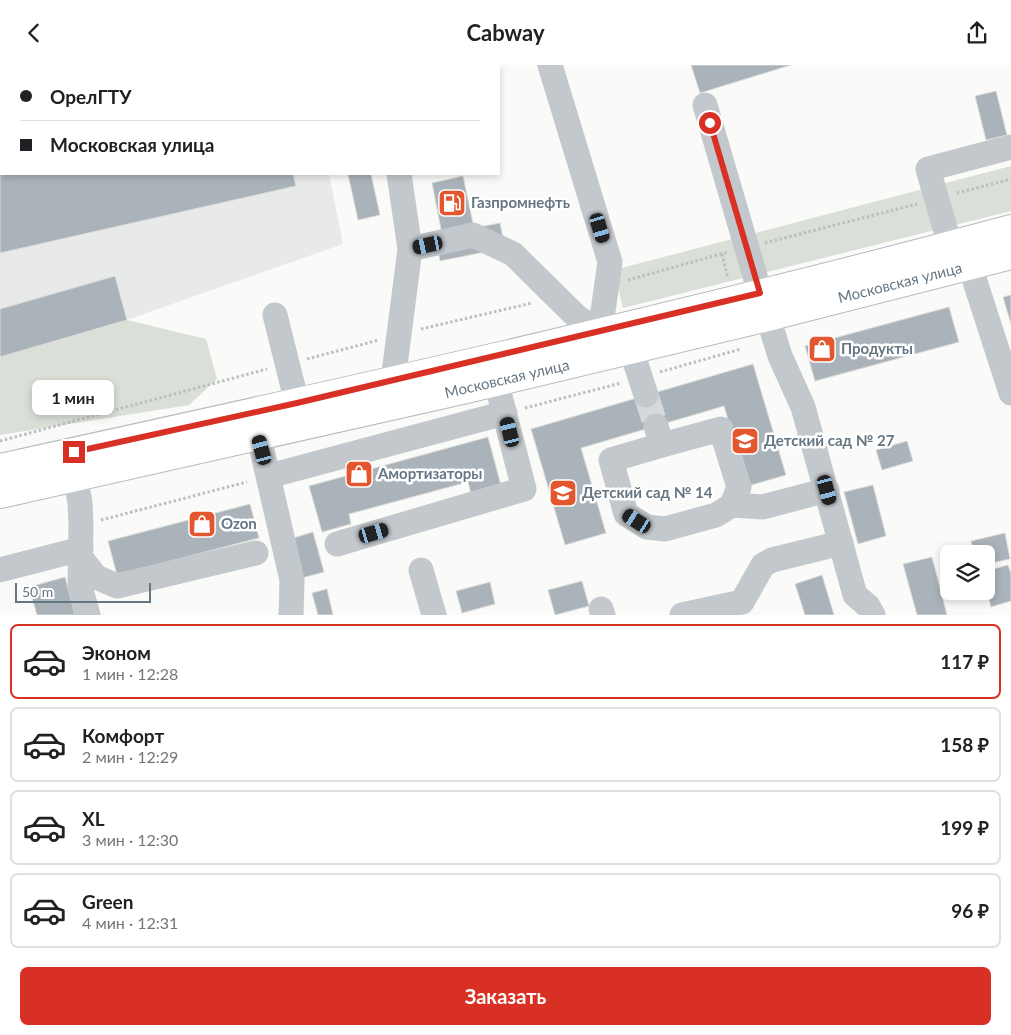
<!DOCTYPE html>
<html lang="ru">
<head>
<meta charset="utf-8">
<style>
  body { margin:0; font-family:Lato,sans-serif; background:#f6f6f6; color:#202124; height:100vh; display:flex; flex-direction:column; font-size:19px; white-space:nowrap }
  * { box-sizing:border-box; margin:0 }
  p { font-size:16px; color:#757577 }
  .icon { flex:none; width:28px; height:28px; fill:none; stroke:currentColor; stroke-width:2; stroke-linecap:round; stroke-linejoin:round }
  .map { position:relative; height:550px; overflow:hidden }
  .drawer { display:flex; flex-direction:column; background:#fff; flex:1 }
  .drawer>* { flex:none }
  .top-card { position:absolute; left:0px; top:0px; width:500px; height:110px; box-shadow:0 2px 8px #0003; display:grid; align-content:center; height:110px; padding:0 20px; background:#fff }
  .controls { position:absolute; left:940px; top:480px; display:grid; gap:10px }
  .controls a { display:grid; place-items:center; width:55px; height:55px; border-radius:8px; background:#fff; box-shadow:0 2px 8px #0003; font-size:25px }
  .scale { position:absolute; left:15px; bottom:12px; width:136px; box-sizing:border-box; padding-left:5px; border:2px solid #657683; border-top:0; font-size:14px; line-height:18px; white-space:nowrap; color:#657683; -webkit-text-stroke:4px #fff; paint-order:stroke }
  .end { position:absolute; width:22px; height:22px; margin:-11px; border:6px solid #d93025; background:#fff; box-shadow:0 0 0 2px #fff }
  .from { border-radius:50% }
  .bubble { position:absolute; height:35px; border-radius:8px; background:#fff; box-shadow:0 2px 8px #0003; font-size:16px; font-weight:700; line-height:35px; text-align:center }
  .car { position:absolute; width:15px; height:30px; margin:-15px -8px; border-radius:6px; box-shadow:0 0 4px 1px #0007; background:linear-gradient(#222 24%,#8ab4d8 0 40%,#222 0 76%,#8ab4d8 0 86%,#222 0) }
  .top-card b { display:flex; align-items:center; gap:18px; height:48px; font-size:19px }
  .top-card b+b { border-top:1px solid #e0e0e0 }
  .top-card i { width:12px; height:12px; background:#202124 }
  ul { padding:9px 0 0; list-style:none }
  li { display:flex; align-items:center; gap:15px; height:75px; margin:0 10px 8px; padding:0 10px; border:2px solid #e0e0e0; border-radius:8px }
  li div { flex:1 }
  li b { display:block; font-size:19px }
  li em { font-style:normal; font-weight:700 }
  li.current { border-color:#d93025 }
  li>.icon { width:45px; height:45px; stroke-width:1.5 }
  .action { display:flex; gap:10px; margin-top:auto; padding:10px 20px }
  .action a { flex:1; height:58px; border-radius:8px; background:#d93025; color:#fff; font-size:20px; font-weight:700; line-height:58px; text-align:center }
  header { display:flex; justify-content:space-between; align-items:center; height:65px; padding:0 20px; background:#fff; font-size:22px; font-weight:700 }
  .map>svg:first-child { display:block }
</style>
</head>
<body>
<header><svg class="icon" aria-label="back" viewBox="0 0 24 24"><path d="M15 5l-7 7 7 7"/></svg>Cabway<svg class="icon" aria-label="share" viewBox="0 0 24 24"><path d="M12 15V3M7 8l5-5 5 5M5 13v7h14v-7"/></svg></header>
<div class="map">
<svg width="1011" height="550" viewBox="0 0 1011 550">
  <rect width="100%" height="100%" fill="#fafaf8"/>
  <path fill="#e8e9e9" d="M0,0H307L1,1V109H329L343,179L127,255L0,292Z"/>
  <g fill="#dadfd7">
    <path d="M1011,101V146L623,243L614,205Z"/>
    <path d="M127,255L206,274L217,314L189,340L0,370V292Z"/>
  </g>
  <g fill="#aab3b9" stroke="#dcdcda">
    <path d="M142,0H269L268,1Z"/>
    <path d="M691,0H791L700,28Z"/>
    <path d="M996,26L1007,70L986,75L975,31Z"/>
    <path d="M0,61L1,109H293L296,121L0,188Z"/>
    <path d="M348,109H371L380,150L358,155Z"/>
    <path d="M463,111L474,163L500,158L505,183L440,196L435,170L442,169L432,118Z"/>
    <path d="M115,211L127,255L0,292V244Z"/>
    <path d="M1011,230V259L1003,232Z"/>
    <path d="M949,242L959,277L815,316L805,281Z"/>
    <path d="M753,299L786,410L748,421L724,341L581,383L606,468L565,480L531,364Z"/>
    <path d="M488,372L502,424L472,432L468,417L349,449L351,459L322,467L309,421Z"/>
    <path d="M907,376L913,396L882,405L876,385Z"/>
    <path d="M873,420L886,471L858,479L844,427Z"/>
    <path d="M250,439L259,473L117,510L108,476Z"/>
    <path d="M313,467L324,507L298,514L287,475Z"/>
    <path d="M1005,468L1010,494L986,499V489H974L971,476Z"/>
    <path d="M932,492L947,550H917L903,499Z"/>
    <path d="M1008,500L1011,509V536L991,542L986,524V506Z"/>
    <path d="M822,510L834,550H805L795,519Z"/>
    <path d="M65,512L75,550H37L29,522Z"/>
    <path d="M582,516L589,541L555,550L548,525Z"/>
    <path d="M490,517L495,539L462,548L456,526Z"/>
    <path d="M327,524L333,550H318L312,528Z"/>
  </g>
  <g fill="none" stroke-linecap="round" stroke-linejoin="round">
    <path stroke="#d5d9db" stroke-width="25" stroke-dasharray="25 12" stroke-linecap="butt" d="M646,330L656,361"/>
    <defs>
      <g id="major">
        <path d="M0,403C338,329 677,254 1011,164"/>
        <path d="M0,429L466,324L768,252L1011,190"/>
      </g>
    </defs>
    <use href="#major" stroke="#b5babe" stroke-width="30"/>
    <g stroke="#bbbfc2" stroke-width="3" stroke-dasharray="2.5 2.5" stroke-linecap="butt">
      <path d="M957,128L1011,114"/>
      <path d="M765,178L917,139"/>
      <path d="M722,189L728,213"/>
      <path d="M628,215L728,187"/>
      <path d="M421,264L532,238"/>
      <path d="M307,294L379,275"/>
      <path d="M660,307L741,284"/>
      <path d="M525,343L621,318"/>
      <path d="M0,376L267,304"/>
      <path d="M101,455L247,417"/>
    </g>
    <g stroke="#c3c8cc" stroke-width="25">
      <path d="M380,0L381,1"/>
      <path d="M705,40L760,228"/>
      <path d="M950,180L928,104L1011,82"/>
      <path d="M410,184L473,170L513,189L577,252L600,267L610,197L550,0"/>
      <path d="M970,201L1011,328"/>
      <path d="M275,250L297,338"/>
      <path d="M768,252L780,291L803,342L855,530L868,541L873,550"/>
      <path d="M631,284L646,330"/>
      <path d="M393,316L410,184L399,109"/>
      <path d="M656,361L662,380L611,395L626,449L647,462L665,464L716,450L732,440L739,422L721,364L662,380"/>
      <path d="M259,372L292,515L291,550"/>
      <path d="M269,411L505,348"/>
      <path d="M75,413L80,437L81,460L80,521L88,550"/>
      <path d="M732,440L763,442L827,425"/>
      <path d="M337,479L524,424L496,316"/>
      <path d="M81,493L96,512L117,521L256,488"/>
      <path d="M0,505L81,484"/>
      <path d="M421,505L434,550"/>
      <path d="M601,544L603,550"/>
      <path d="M682,550L742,537L763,500L772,495L841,478"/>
    </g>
    <use href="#major" stroke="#fff" stroke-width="28"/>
  </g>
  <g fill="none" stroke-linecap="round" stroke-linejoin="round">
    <path stroke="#d93025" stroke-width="6" d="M74,387L297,338L760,228L710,58"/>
  </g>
  <defs>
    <symbol id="fuel-square" viewBox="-11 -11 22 22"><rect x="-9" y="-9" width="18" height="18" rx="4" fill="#e4572e" stroke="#fff"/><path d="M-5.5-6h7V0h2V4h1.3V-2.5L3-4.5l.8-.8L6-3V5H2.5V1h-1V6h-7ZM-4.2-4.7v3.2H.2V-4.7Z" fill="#fff"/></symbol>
    <symbol id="shop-square" viewBox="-11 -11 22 22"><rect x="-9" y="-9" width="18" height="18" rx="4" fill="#e4572e" stroke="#fff"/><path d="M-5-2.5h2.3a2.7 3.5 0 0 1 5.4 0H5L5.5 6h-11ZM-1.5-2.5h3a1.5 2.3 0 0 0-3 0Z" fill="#fff"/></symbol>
    <symbol id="school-square" viewBox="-11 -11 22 22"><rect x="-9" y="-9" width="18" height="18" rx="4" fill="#e4572e" stroke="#fff"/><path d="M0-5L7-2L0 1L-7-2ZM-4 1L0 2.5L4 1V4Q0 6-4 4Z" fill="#fff"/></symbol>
  </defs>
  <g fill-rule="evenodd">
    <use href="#fuel-square" x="436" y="122" width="32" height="32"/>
    <use href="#shop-square" x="806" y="268" width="32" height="32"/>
    <use href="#school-square" x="729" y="360" width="32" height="32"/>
    <use href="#shop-square" x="343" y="393" width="32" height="32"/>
    <use href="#school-square" x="547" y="412" width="32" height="32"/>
    <use href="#shop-square" x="186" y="443" width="32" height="32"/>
  </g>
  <g text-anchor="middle" stroke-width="5" stroke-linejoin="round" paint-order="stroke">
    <g font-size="15" font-weight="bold" fill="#657683" stroke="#fff" text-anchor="start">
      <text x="471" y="143">Газпромнефть</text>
      <text x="841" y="289">Продукты</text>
      <text x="764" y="381">Детский сад № 27</text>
      <text x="378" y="414">Амортизаторы</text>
      <text x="582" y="433">Детский сад № 14</text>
      <text x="221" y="464">Ozon</text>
    </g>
    <g font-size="15" fill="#657683" stroke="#fff">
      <text transform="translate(900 218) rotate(-14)" y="5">Московская улица</text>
      <text transform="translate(507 314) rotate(-13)" y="5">Московская улица</text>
    </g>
  </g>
</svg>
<div class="controls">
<a><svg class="icon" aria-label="layers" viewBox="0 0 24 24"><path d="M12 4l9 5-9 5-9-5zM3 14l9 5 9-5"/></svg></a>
</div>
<div class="scale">50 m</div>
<i class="end from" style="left:710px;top:58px"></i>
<i class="end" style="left:74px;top:387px"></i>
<div class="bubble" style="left:32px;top:315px;width:82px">1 мин</div>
<i class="car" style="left:600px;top:163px;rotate:163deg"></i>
<i class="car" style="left:428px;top:180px;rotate:258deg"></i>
<i class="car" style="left:510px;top:367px;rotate:346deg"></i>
<i class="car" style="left:262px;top:385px;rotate:345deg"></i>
<i class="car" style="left:827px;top:425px;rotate:165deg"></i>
<i class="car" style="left:637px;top:456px;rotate:303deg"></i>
<i class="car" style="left:374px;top:468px;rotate:74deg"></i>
<div class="top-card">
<b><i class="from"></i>ОрелГТУ</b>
<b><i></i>Московская улица</b>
</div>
</div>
<section class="drawer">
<ul>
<li class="current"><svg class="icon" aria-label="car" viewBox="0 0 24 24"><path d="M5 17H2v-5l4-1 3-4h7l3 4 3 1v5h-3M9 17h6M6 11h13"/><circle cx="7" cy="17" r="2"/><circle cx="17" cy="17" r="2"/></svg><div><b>Эконом</b><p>1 мин · 12:28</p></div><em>117 ₽</em></li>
<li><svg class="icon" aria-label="car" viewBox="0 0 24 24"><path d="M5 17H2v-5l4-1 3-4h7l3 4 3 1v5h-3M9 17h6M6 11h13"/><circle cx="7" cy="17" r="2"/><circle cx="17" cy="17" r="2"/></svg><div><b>Комфорт</b><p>2 мин · 12:29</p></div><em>158 ₽</em></li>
<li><svg class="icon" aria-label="car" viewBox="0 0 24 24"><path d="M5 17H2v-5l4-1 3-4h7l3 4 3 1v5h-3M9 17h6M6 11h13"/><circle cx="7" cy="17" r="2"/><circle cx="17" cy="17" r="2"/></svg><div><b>XL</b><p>3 мин · 12:30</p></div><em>199 ₽</em></li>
<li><svg class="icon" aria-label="car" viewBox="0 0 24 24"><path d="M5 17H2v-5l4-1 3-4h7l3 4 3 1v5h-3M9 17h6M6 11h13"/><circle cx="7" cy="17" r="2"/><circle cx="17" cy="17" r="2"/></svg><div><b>Green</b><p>4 мин · 12:31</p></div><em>96 ₽</em></li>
</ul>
<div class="action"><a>Заказать</a></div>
</section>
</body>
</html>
